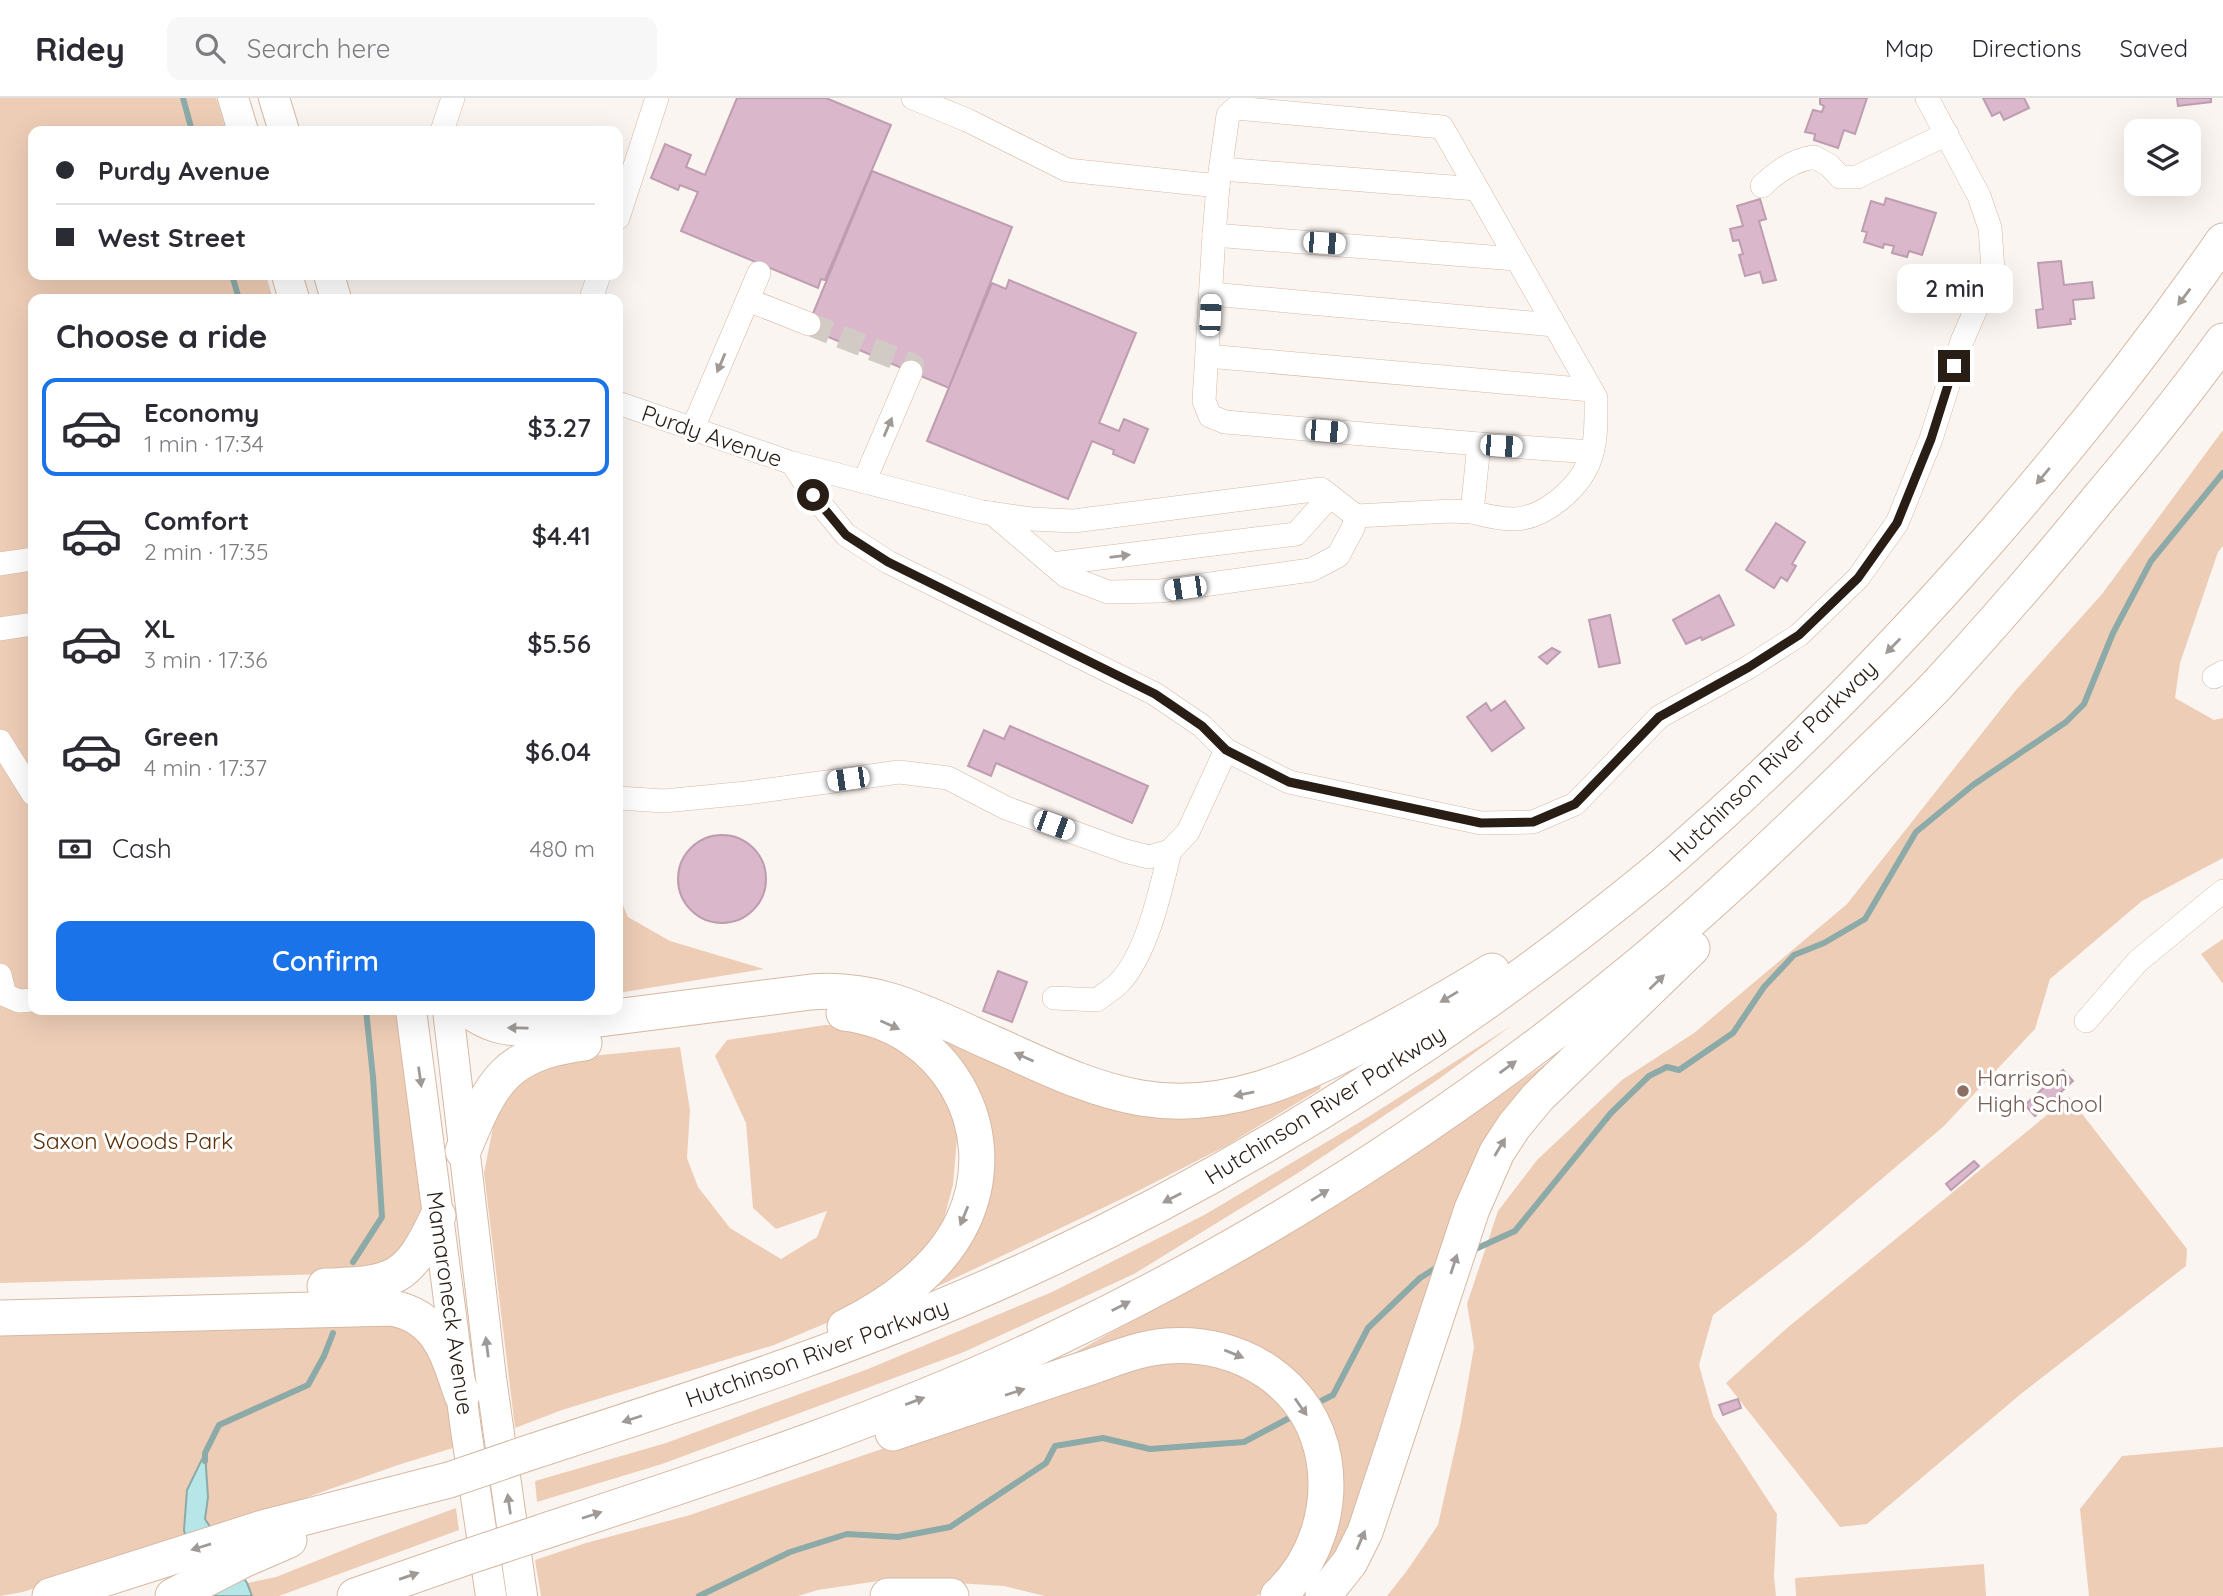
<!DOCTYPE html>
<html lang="en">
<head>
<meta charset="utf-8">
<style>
  body { margin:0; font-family:Quicksand,sans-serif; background:#f7f7f7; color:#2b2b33; height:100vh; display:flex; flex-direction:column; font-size:26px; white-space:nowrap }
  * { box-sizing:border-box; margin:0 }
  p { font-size:23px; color:#7c7c81 }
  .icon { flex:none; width:38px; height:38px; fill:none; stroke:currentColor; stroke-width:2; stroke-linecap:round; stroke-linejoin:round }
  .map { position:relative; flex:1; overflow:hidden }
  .drawer { position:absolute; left:28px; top:196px; width:595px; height:721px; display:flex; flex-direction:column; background:#fff; border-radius:14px; box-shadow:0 7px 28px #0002 }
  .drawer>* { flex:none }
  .banner { position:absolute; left:28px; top:28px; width:595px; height:154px; border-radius:14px; box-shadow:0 7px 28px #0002; display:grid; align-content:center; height:154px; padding:0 28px; background:#fff }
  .controls { position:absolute; left:2124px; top:21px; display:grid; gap:14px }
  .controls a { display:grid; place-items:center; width:77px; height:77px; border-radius:14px; background:#fff; box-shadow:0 7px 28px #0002; font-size:35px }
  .end { position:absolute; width:32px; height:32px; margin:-16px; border:9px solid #291e16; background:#fff; box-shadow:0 0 0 4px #fff }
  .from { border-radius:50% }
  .bubble { position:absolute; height:49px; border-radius:14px; background:#fff; box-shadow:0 7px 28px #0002; font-size:23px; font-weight:600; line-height:49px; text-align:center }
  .car { position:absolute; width:21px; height:42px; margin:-21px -10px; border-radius:9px; box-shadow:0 0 5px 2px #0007; background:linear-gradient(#fff 24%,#345 0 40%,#fff 0 76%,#345 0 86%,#fff 0) }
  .banner b { display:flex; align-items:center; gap:24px; height:66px; font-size:26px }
  .banner b+b { border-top:2px solid #e1e1e2 }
  .banner i { width:18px; height:18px; background:#2b2b33 }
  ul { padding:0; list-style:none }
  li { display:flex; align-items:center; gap:21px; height:98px; margin:0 14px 10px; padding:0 14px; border:4px solid transparent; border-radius:14px }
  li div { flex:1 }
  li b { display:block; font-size:26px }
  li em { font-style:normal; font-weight:600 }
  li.selected { border-color:#1a73e8 }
  li>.icon { width:63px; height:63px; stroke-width:1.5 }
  h2 { padding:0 28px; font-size:32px; line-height:84px }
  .pay { display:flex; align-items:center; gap:18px; height:77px; padding:0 28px; font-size:26px }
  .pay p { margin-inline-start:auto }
  .button { display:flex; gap:14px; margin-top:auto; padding:14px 28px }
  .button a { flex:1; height:80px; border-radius:14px; background:#1a73e8; color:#fff; font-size:28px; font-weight:600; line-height:80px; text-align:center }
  header { display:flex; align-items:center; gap:42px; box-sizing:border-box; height:98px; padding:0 35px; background:#fff; border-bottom:2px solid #e1e1e2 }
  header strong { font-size:33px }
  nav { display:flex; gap:38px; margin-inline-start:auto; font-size:24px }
  .search { width:490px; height:63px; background:#f7f7f7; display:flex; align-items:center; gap:18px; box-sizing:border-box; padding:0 24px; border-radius:14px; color:#7c7c81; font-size:26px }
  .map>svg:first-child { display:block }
</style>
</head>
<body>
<header>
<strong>Ridey</strong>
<div class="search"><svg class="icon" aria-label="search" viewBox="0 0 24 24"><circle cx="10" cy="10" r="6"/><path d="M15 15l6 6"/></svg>Search here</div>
<nav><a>Map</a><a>Directions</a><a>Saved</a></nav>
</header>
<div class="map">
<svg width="2223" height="1498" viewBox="0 0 2223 1498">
  <rect width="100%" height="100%" fill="#fbf5f1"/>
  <g fill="#eecdb6">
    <path d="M0,0H216L226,33H33V177H266L273,201H33V912H396L430,1167L367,1175L0,1185Z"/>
    <path d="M2223,332V448L2218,454L2180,565L2175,600L2214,622L2223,620V760L2142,803L2050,881L2035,931L1944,1028L1804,1147L1713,1217L1699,1267L1713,1318L1777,1416L1774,1478L1776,1498H1387L1406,1474L1438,1427L1461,1324L1474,1249L1467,1206L1498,1113L1537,1062L1622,982L1694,935L1847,806L2016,592L2102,496Z"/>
    <path d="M618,795L628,819L670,843L764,871L618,895Z"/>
    <path d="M2223,841V886L2201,856Z"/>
    <path d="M825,927L865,929L909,949L945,992L958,1028L953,1087L944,1121L915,1165L848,1216L774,1247L562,1312L515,1330L484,1075L494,1024L523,978L562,961L680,949L690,1012L687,1060L698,1089L730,1130L781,1161L817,1139L827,1113L776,1131L753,1110L746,1025L715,958L727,942Z"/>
    <path d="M1511,928L1436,983L1298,1075L1134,1176L964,1254L662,1366L537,1404L535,1383L666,1345L868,1271L1052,1194L1206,1116L1365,1021Z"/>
    <path d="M936,929L1078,994L1323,977L1320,991L1224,1049L1132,1096L928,1193L981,1106L929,937Z"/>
    <path d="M1548,964L1553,968L1509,1010L1363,1405L1314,1498H1291L1334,1412L1280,1268L1077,1262L1074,1255L1293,1134L1416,1056Z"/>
    <path d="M2069,999L2187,1151L2186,1168L2022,1295L1867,1426L1840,1429L1726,1285L1787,1230Z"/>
    <path d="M393,1224C400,1228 410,1232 417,1237C450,1267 449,1309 453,1350L398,1367L260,1416L23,1494L0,1498V1234Z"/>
    <path d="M1170,1258L1235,1269L1265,1288L1299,1328L1313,1392L1300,1446L1269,1490L1256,1498H1045L1004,1488L892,1481L818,1492L798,1498H541L535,1462L586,1445L690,1417L1099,1276Z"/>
    <path d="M2223,1349V1498H2089L2080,1411L2122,1358Z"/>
    <path d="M456,1410L459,1432L279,1498H252L247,1485L276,1479L366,1443Z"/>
    <path d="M1984,1466L1986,1498H1796L1795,1480Z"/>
  </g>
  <path fill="#b6e6e7" stroke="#8caaa8" stroke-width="2" d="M205,1355L208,1399L205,1421L247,1485L252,1498H199L184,1432L187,1392Z"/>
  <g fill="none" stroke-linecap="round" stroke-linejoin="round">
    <g stroke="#8caaa8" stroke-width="6">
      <path d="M183,0L192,33"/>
      <path d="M232,177L239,201"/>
      <path d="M1471,1153L1515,1133L1611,1015L1649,978L1667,969L1679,972L1733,935L1764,889L1794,857L1824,845L1865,821L1916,734L1973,687L2066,624L2084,606L2113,535L2151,463L2223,375"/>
      <path d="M353,1164L382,1119L373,979L366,912"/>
      <path d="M1313,1307L1333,1297L1368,1230L1420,1180L1439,1168"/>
      <path d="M205,1363V1355L219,1327L308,1287L324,1258L333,1235"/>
      <path d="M699,1498L790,1454L847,1436L898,1439L950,1429L1046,1365L1055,1348L1103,1340L1150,1351L1244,1344L1295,1317"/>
    </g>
  </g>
  <g fill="#dbb7cb" stroke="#bd9daf" stroke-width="2">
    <path d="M737,0H826L891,27L825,182L821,181L818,190L681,133L698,94L680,87L678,92L651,80L665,46L691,57L686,69L705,77Z"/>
    <path d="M1820,0H1867L1855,36L1844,32L1838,50L1814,42L1815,36L1805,34L1813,12L1822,14L1824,8L1820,6Z"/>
    <path d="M1983,0H2024L2029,10L2004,22L2000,14L1992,18Z"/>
    <path d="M2177,0H2211V4L2178,8Z"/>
    <path d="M872,73L1012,129L949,290L807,230Z"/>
    <path d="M1886,100L1936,115L1922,157L1909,153L1907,159L1892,155L1894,148L1884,146L1883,150L1864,144L1867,134L1862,133L1871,103L1884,107Z"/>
    <path d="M1760,101L1766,121L1759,123L1776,182L1763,185L1760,174L1745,178L1739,157L1743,156L1739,142L1733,143L1730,131L1743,128L1737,108Z"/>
    <path d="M2061,163L2064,187L2092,184L2094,200L2073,202L2075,221H2070L2071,226L2038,230L2036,212L2043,211L2038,165Z"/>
    <path d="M1009,182L1136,235L1099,325L1119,333L1124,321L1148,331L1134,365L1113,356L1114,352L1092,343L1068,401L927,343L992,185L1006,191Z"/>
    <path d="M1776,425L1805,444L1792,466L1796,468L1787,483L1781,479L1774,490L1746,472Z"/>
    <path d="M1719,497L1734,527L1702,542L1701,539L1686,546L1673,522Z"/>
    <path d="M1610,517L1620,565L1599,569L1589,522Z"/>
    <path d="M1552,550L1560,554L1547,566L1539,559Z"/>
    <path d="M1505,603L1524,630L1492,653L1467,619L1486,605L1491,613Z"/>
    <path d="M1010,628L1148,688L1132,725L996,665L991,678L968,668L984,632L1004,641Z"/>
    <circle cx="722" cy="781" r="44"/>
    <path d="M998,873L1027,884L1012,924L983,913Z"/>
    <path d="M2063,972L2073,983L2035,1018L2025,1007Z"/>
    <path d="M1974,1063L1979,1068L1951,1092L1946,1086Z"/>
    <path d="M1738,1301L1741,1310L1723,1317L1719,1307Z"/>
  </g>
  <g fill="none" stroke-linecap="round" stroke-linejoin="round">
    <path stroke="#d1cac5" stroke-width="23" stroke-dasharray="23 11" stroke-linecap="butt" d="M809,226L913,267L911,274"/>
    <defs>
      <g id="minor">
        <path d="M442,33L453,0"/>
        <path d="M1221,71L1477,91"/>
        <path d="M1218,88L1228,17L1236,10L1442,29L1596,300C1596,321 1597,345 1589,364C1578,391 1544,420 1515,421C1500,421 1486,418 1472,414"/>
        <path d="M1762,88C1777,73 1793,62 1814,59L1829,67L1840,79H1857L1947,36"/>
        <path d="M618,120L657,0"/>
        <path d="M1214,137L1516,161"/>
        <path d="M1211,196L1554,227"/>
        <path d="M591,201L599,177"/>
        <path d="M748,202L809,226"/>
        <path d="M1207,258L1591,292"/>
        <path d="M618,305L792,365L813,397L846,437L888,464L1155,596L1202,628L1226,652L1289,684L1481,725L1533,724L1575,706L1659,619L1749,569L1799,537L1858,480L1897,425L1931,341L1962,243L1993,172L1990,130L1979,98L1927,0"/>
        <path d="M693,330L759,175"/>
        <path d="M1479,346L1592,354"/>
        <path d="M792,365L982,414L1031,421L1074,423L1321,391L1356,418L1451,413L1472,414L1479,346L1225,324L1210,318L1204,303L1214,137L1218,88L1067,72L967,22L913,0"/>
        <path d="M864,384L911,274"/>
        <path d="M992,415L1066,478L1108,494L1160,493L1311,472L1338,458L1353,430L1356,418"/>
        <path d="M0,466L33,461"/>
        <path d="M1052,466L1296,436L1330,398"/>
        <path d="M0,531L33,526"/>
        <path d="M2214,579L2223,574"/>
        <path d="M0,643L33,696"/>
        <path d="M618,700L664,703L746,695L899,674L948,680L1006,710L1125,753L1149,759L1170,753L1188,734L1226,652"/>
        <path d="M0,877L5,897L19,903L33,902"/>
        <path d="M1054,900L1097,902C1104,896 1113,891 1119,885C1147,856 1161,791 1170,753"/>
        <path d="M2086,923L2138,863L2223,793"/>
      </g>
      <g id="major">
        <path d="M233,0L243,33"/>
        <path d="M274,0L284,33"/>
        <path d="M287,177L294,201"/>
        <path d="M329,177L336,201"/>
        <path d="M411,912L466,1332L491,1498"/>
        <path d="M448,912L491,1280L522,1498"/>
      </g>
      <g id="highway">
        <path d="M469,912C487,926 505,931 529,930L811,894C879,888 931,918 992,945C1040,966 1088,991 1141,1000C1225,1014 1300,980 1373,941C1413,920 1453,897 1492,873"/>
        <path d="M844,915C944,926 1006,1030 963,1123C941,1170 891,1207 845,1229"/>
        <path d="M463,1053C492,983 504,956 584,945"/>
        <path d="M325,1188C395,1186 408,1182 438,1118"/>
        <path d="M0,1220L392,1210C440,1219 448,1258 462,1297"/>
        <path d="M893,1335C954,1315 1014,1294 1075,1274C1105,1265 1136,1250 1167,1248C1241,1242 1311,1286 1324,1362C1332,1412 1315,1464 1278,1498"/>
        <path d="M531,1354C703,1298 877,1242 1041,1165C1261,1062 1465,930 1653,776C1675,758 1695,739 1717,720C1812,634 1901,542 1986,445C2070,349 2150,248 2223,143"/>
        <path d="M542,1434C715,1377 890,1320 1055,1241C1265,1141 1462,1014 1640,866C1713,805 1782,739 1850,673C1880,643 1911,615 1940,584C1995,524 2048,463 2099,400C2142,349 2184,297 2223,243"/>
        <path d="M50,1498L263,1430L449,1382"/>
        <path d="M173,1498L243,1462L289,1442"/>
        <path d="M355,1498L464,1460"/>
        <path d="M888,1498H951"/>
        <path d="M1323,1498L1350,1464L1365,1434L1472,1111L1497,1054L1514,1028L1538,999L1692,850"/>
      </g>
    </defs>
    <use href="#minor" stroke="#d6b9a4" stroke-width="24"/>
    <use href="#major" stroke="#d6b9a4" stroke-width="32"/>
    <use href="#highway" stroke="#d6b9a4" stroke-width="37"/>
    <use href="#minor" stroke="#fff" stroke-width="23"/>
    <use href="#major" stroke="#fff" stroke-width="30"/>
    <use href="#highway" stroke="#fff" stroke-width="35"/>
    <defs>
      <g id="highway-bridge">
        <path d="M449,1382L531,1354"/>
        <path d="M464,1460L542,1434"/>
      </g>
    </defs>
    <use href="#highway-bridge" stroke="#d6b9a4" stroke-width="37" stroke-linecap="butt"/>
    <use href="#highway-bridge" stroke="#fff" stroke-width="35"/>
  </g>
  <defs><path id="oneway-solid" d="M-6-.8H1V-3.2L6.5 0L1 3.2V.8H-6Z" transform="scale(1.75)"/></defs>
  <g fill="#9f9a96">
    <use href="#oneway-solid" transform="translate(2184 199) rotate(127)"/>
    <use href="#oneway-solid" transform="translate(721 265) rotate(113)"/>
    <use href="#oneway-solid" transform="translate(888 329) rotate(-67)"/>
    <use href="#oneway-solid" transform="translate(2043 378) rotate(130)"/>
    <use href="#oneway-solid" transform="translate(1120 458) rotate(-7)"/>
    <use href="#oneway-solid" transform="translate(1893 548) rotate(134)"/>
    <use href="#oneway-solid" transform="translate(1657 884) rotate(-44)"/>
    <use href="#oneway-solid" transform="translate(1449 899) rotate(149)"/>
    <use href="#oneway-solid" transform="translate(890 927) rotate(24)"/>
    <use href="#oneway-solid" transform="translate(518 930) rotate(-179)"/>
    <use href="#oneway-solid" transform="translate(1024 959) rotate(-156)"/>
    <use href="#oneway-solid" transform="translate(1508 969) rotate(-36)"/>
    <use href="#oneway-solid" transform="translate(420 979) rotate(82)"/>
    <use href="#oneway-solid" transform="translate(1244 996) rotate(168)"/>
    <use href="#oneway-solid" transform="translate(1500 1049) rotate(-59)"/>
    <use href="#oneway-solid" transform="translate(1320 1097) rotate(-32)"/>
    <use href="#oneway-solid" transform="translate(1172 1100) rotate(153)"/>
    <use href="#oneway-solid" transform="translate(964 1118) rotate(112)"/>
    <use href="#oneway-solid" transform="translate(1454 1166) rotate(-72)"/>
    <use href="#oneway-solid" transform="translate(1121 1208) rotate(-27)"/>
    <use href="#oneway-solid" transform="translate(487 1249) rotate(-97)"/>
    <use href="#oneway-solid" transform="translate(1234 1256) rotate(22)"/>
    <use href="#oneway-solid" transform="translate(1015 1294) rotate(-18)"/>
    <use href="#oneway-solid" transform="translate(915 1303) rotate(-21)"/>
    <use href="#oneway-solid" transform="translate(1301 1309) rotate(55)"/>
    <use href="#oneway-solid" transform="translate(632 1321) rotate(162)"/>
    <use href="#oneway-solid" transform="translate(509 1406) rotate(-98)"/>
    <use href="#oneway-solid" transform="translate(592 1417) rotate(-18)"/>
    <use href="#oneway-solid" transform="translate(1361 1442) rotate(-67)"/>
    <use href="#oneway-solid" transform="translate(201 1449) rotate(163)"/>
    <use href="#oneway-solid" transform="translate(409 1478) rotate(-19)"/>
  </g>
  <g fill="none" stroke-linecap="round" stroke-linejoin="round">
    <path stroke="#291e16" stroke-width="9" d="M813,397L846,437L888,464L1155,596L1202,628L1226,652L1289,684L1481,725L1533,724L1575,706L1659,619L1749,569L1799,537L1858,480L1897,425L1931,341L1954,268"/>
  </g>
  <circle fill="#8d6e63" stroke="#fff" stroke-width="2.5" cx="1963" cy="993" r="7"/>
  <g text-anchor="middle" stroke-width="6" stroke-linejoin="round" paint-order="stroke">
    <g font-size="23" fill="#291e16" stroke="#fff">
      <text transform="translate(712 338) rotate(19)" y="8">Purdy Avenue</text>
      <text transform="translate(1773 663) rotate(-44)" y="8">Hutchinson River Parkway</text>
      <text transform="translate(1325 1007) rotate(-32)" y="8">Hutchinson River Parkway</text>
      <text transform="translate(450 1205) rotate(82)" y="8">Mamaroneck Avenue</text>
      <text transform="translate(817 1255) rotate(-20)" y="8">Hutchinson River Parkway</text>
    </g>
    <g font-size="23" fill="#785e54" stroke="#fff" text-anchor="start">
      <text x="1977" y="988">Harrison<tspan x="1977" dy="26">High School</tspan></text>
    </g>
    <g font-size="23" fill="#5c3109" stroke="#fff">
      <text x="133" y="1051">Saxon Woods Park</text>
    </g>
  </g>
</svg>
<div class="controls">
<a><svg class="icon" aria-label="layers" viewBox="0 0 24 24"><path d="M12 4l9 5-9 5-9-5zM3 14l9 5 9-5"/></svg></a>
</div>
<i class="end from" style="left:813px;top:397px"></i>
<i class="end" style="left:1954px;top:268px"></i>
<div class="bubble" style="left:1897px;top:166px;width:116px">2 min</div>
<i class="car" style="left:1324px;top:145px;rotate:94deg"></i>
<i class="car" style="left:1210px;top:217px;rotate:3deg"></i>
<i class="car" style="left:1326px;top:333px;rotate:95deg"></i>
<i class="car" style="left:1501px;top:348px;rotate:94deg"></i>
<i class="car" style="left:1185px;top:490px;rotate:262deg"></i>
<i class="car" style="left:848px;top:681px;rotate:262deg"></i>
<i class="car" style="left:1054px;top:727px;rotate:110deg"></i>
<div class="banner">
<b><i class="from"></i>Purdy Avenue</b>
<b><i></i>West Street</b>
</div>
<section class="drawer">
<h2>Choose a ride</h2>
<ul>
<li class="selected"><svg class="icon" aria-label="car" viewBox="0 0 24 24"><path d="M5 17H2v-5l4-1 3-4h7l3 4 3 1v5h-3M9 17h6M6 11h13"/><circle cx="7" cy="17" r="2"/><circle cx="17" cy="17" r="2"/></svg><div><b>Economy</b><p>1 min · 17:34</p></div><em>$3.27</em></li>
<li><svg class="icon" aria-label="car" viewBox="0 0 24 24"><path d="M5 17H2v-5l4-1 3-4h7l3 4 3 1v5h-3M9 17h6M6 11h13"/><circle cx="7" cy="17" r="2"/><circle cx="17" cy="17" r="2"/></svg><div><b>Comfort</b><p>2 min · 17:35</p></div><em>$4.41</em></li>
<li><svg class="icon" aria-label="car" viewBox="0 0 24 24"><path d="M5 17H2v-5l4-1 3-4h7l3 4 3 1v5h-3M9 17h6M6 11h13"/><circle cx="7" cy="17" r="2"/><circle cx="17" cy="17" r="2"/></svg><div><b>XL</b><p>3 min · 17:36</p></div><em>$5.56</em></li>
<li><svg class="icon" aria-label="car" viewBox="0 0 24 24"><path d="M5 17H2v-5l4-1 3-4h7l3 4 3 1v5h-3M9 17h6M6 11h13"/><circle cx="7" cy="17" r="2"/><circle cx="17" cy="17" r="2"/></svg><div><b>Green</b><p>4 min · 17:37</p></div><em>$6.04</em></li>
</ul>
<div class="pay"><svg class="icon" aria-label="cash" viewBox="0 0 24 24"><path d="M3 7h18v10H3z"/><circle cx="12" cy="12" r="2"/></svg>Cash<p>480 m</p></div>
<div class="button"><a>Confirm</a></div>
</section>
</div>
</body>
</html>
